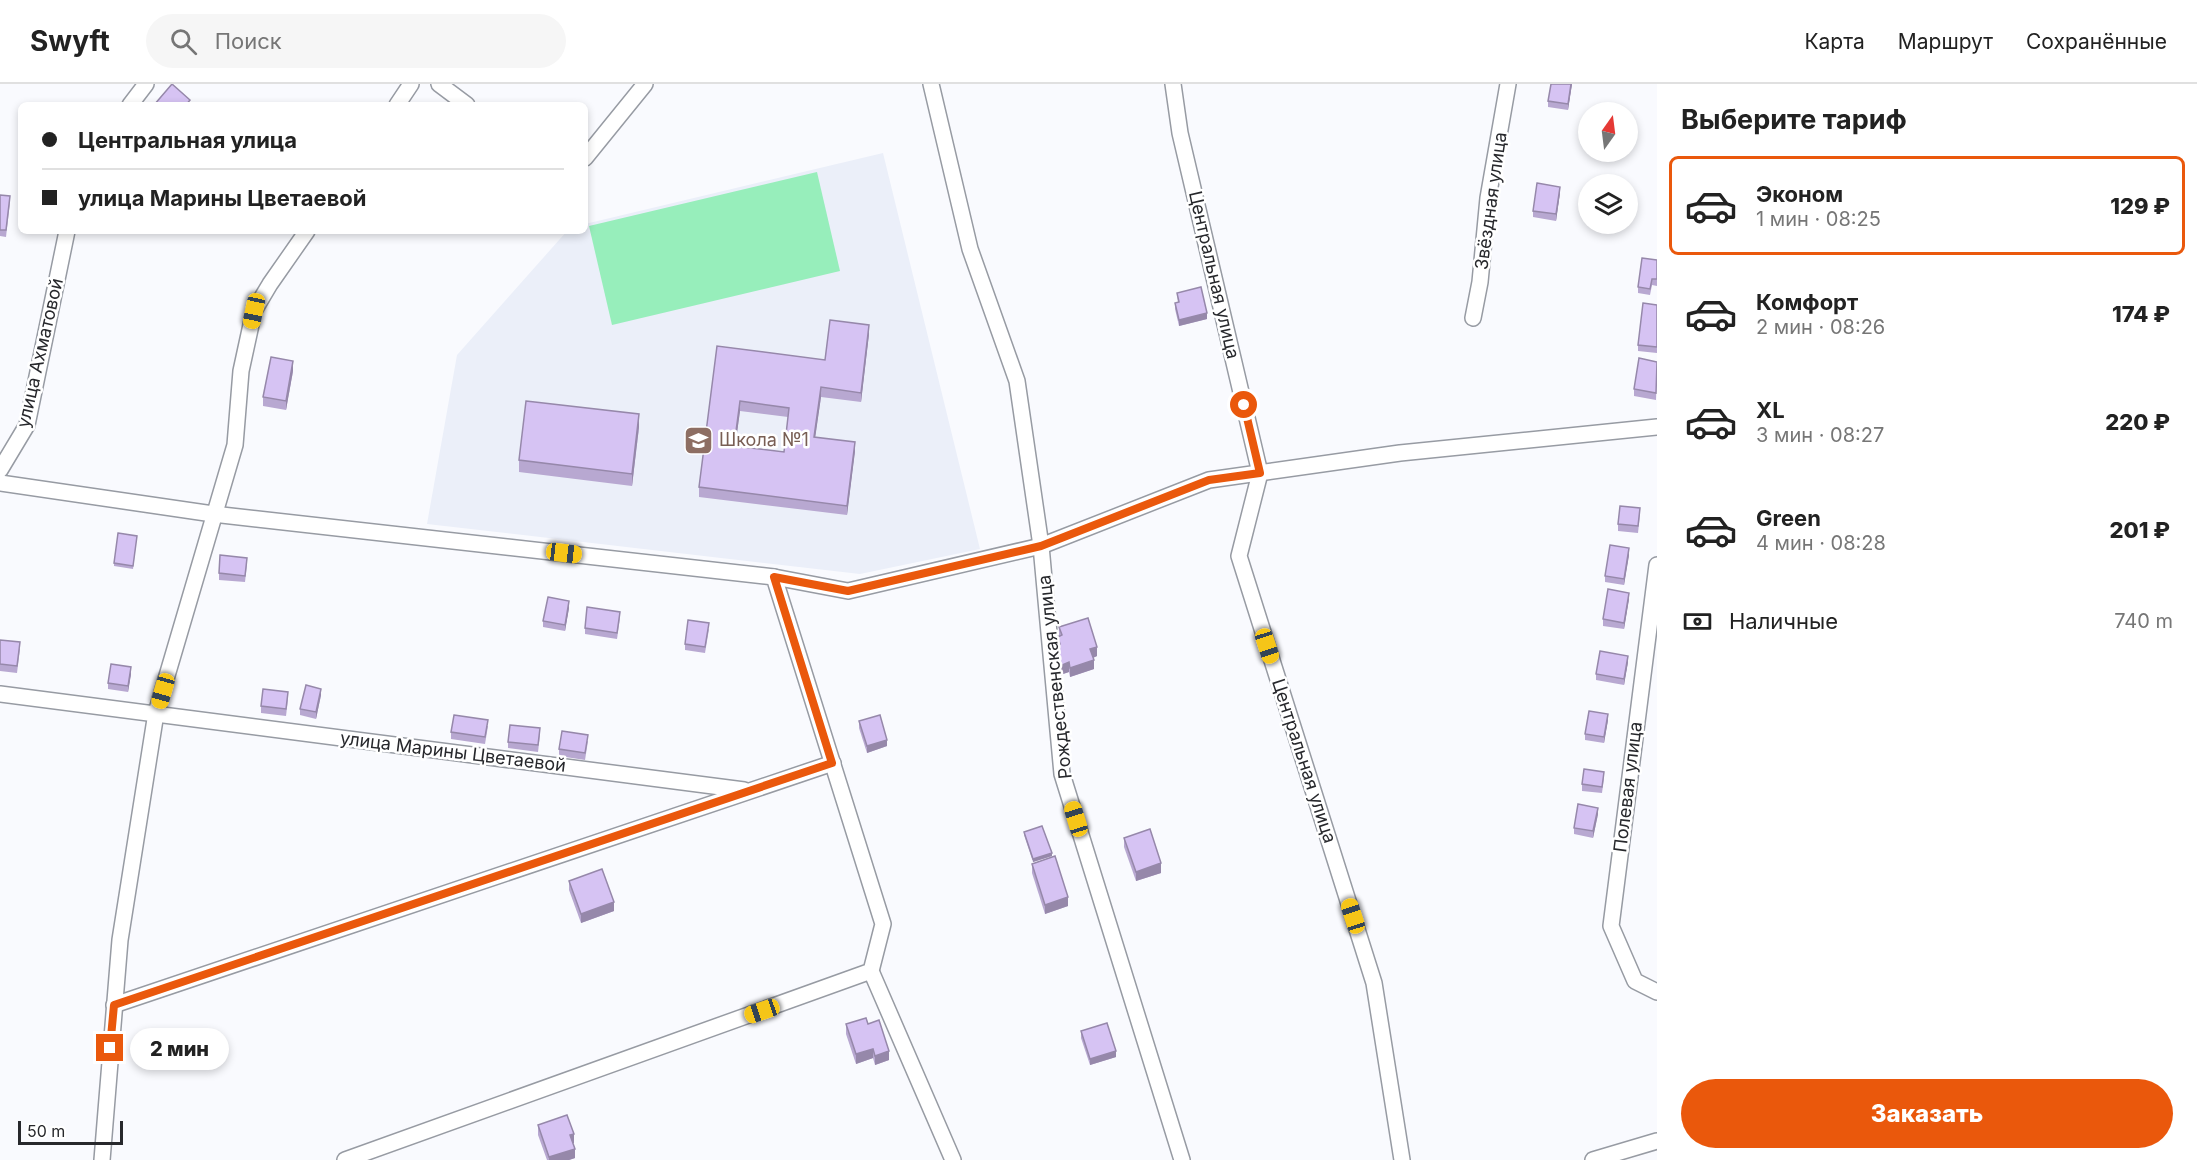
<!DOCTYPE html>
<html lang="ru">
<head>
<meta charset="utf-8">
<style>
  body { margin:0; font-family:Inter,sans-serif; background:#f6f6f6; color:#222; height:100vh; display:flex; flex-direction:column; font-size:22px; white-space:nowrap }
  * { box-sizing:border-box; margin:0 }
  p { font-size:20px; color:#767676 }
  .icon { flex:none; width:33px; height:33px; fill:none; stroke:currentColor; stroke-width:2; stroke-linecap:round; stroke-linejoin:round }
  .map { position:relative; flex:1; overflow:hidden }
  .details { display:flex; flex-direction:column; background:#fff; width:540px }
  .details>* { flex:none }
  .hud { position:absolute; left:18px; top:18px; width:570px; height:132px; border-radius:9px; box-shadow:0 3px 9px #0003; display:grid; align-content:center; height:132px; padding:0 24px; background:#fff }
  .needle { width:39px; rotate:14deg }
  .controls { position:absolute; left:1578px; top:18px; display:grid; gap:12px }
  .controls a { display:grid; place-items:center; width:60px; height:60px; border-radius:50%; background:#fff; box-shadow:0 3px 9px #0003; font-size:30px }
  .scale { position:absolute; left:18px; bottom:15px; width:105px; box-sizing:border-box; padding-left:6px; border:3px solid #27282c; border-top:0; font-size:16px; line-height:21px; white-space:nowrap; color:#27282c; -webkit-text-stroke:4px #fff; paint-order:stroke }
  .end { position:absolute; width:27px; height:27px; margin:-14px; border:8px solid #ea580c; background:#fff; box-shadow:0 0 0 3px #fff }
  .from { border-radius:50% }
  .bubble { position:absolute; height:42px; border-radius:21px; background:#fff; box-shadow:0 3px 9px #0003; font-size:20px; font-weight:800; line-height:42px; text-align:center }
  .car { position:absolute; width:18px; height:36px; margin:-18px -9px; border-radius:8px; box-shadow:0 0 4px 2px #0007; background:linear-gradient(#f5c518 24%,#345 0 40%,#f5c518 0 76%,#345 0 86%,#f5c518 0) }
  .hud b { display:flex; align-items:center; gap:21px; height:57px; font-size:22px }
  .hud b+b { border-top:2px solid #e0e0e0 }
  .hud i { width:15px; height:15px; background:#222 }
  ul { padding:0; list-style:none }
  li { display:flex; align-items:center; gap:18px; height:99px; margin:0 12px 9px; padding:0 12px; border:3px solid transparent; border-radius:9px }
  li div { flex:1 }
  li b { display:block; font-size:22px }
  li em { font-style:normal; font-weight:800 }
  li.active { border-color:#ea580c }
  li>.icon { width:54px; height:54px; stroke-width:1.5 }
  h2 { padding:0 24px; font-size:27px; line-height:72px }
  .pay { display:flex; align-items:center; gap:15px; height:66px; padding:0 24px; font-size:22px }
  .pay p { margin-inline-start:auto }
  .primary-button { display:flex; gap:12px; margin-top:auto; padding:12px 24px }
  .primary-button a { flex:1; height:69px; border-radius:36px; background:#ea580c; color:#fff; font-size:24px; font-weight:800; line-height:69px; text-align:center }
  header { display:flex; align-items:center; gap:36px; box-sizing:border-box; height:84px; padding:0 30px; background:#fff; border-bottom:2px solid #e0e0e0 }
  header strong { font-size:28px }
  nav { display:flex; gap:33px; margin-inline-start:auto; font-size:21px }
  .search { width:420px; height:54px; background:#f6f6f6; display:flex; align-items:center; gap:15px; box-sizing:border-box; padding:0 21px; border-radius:33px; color:#767676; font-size:22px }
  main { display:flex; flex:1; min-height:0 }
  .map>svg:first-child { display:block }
</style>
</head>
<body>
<header>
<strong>Swyft</strong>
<div class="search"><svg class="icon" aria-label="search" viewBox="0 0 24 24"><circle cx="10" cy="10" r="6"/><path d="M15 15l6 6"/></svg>Поиск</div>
<nav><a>Карта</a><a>Маршрут</a><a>Сохранённые</a></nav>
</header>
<main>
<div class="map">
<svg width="1657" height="1076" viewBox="0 0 1657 1076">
  <rect width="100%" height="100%" fill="#f9fafe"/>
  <path fill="#ebeff9" d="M883,69L980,465L860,490L427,440L457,271L567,147H585V140Z"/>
  <path fill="#97eebb" d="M817,88L840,187L612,241L589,142Z"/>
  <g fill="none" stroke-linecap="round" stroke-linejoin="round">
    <defs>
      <g id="minor">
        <path d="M439,0L467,21"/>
        <path d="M931,0L970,165L1017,297L1041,462L1062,690L1182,1076"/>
        <path d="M1173,0L1180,49L1260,389L1239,472L1374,899L1402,1076"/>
        <path d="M130,21L146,0"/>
        <path d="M397,21L411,0"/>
        <path d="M585,74L645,0"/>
        <path d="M1473,234L1480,198L1488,114L1508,0"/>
        <path d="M0,386L27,341L67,147"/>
        <path d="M0,399L213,430L774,493L883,840L871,887L345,1076"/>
        <path d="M1657,481L1611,842L1635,897L1657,908"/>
        <path d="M774,493L848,507L1041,462L1209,396L1400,369L1657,343"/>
        <path d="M0,610L744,706"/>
        <path d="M871,887L953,1076"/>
        <path d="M114,921L833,679"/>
        <path d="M102,1076L120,856L156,629L235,361L241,287L254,227L270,200L307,147"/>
        <path d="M1593,1076L1657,1057"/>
      </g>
    </defs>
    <use href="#minor" stroke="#979ba3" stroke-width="18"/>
    <use href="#minor" stroke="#fff" stroke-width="15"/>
  </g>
  <g fill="#b8a8d1" fill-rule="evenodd">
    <path d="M1572,0L1568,26L1548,23V17Z"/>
    <path d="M1560,109L1556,137L1533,133V127Z"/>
    <path d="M0,111L10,118L6,153L0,152Z"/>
    <path d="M1657,176V202L1652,201L1650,211L1638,209V203Z"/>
    <path d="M1177,209L1207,235L1179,242L1175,225V219H1178Z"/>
    <path d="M1657,221V269L1638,267V261Z"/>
    <path d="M869,250L861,318L821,313L815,353L855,367L847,431L699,413V403L717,262L825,276ZM740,327L788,333L784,368L735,362Z"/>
    <path d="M1657,278L1656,316L1634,312V305Z"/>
    <path d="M293,287L286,326L263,322V313Z"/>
    <path d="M639,343L632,402L519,388V376Z"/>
    <path d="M1640,430L1638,449L1618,447V440Z"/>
    <path d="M137,452L133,485L114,482V479Z"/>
    <path d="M1629,471L1624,501L1605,498V492Z"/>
    <path d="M247,480L245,498L219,496V489Z"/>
    <path d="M1629,515L1624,545L1603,542V535Z"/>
    <path d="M569,524L565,547L543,543V537Z"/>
    <path d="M620,534L617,555L585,550V544Z"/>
    <path d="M1059,543L1097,572L1093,574L1094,585L1070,593L1069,588L1060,591L1054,572V563L1058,561Z"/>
    <path d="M709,545L705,569L685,566V560Z"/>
    <path d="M0,556L20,565L17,589L0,587Z"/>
    <path d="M1628,578L1624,601L1596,596V590Z"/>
    <path d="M131,590L128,608L108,605V599Z"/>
    <path d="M321,611L316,635L300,631V625Z"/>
    <path d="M288,615L286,632L261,629V622Z"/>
    <path d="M1608,636L1604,659L1585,656V650Z"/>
    <path d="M859,637L887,662L867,669L859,644Z"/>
    <path d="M488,642L485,660L451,655V648Z"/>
    <path d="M540,651L538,668L508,664V658Z"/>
    <path d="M588,657L585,676L559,672V665Z"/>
    <path d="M1604,694L1602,709L1582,707V700Z"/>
    <path d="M1598,730L1593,754L1574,750V744Z"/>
    <path d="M1024,748L1052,772L1033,778L1024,751Z"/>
    <path d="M1124,754L1161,789L1136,797L1124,763Z"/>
    <path d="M1032,780L1068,822L1045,830L1032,789Z"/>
    <path d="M569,797L614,827L581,839L569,806Z"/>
    <path d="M846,940H868L889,976L875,981L873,974L856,980L846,950Z"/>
    <path d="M1081,947L1116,973L1090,981L1081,954Z"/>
    <path d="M538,1041L574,1059H573L575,1074L569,1076H547L538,1051Z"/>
  </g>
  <g fill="#9688aa">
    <path d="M1571,0H1572L1568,26V20Z"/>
    <path d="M1560,103V109L1556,137V130Z"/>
    <path d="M1207,229V235L1179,242V236Z"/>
    <path d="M869,241V250L861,318V309Z"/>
    <path d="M293,277V287L286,326V317Z"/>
    <path d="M821,303V313L814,362V353Z"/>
    <path d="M740,317V327L734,371V362Z"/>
    <path d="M639,330V343L632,402V390Z"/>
    <path d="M855,358V367L847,431V422Z"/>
    <path d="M1629,464V471L1624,501V495Z"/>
    <path d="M1629,509V515L1624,545V539Z"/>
    <path d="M569,517V524L565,547V541Z"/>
    <path d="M1097,563V572L1090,575V565Z"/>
    <path d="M1628,572V578L1624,601V595Z"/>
    <path d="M1094,576V585L1070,593V584Z"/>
    <path d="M1069,578V588L1060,591V582Z"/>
    <path d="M131,583V590L128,608V602Z"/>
    <path d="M321,605V611L316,635V628Z"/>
    <path d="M1608,630V636L1604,659V653Z"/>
    <path d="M887,656V662L867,669V662Z"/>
    <path d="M1598,724V730L1593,754V747Z"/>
    <path d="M1052,769V772L1033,778V775Z"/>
    <path d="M1161,779V789L1136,797V788Z"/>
    <path d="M1068,813V822L1045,830V821Z"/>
    <path d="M614,818V827L581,839V830Z"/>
    <path d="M873,965V974L856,980V970Z"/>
    <path d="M889,967V976L875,981V972Z"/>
    <path d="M1116,967V973L1090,981V975Z"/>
    <path d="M574,1050V1059L570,1060V1051Z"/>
    <path d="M575,1065V1074L569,1076H549V1073Z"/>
  </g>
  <g fill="#d6c3f3" stroke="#9688aa" stroke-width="1.5" fill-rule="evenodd">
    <path d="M172,0L190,16L186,21H154Z"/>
    <path d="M1551,0H1571L1568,20L1548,17Z"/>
    <path d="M1537,99L1560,103L1556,130L1533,127Z"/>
    <path d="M0,111L10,112L6,146H0Z"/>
    <path d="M1642,174L1657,176V195H1652L1650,205L1638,203Z"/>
    <path d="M1201,203L1207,229L1179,236L1175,219L1179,218L1177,209Z"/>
    <path d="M1643,219L1657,221V263L1638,261Z"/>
    <path d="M830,236L869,241L861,309L821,303L814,353L855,358L847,422L699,403L717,262L825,276ZM740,317L789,324L784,368L734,362Z"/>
    <path d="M271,273L293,277L286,317L263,313Z"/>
    <path d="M1639,274L1657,278L1656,309L1634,305Z"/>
    <path d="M526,317L639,330L632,390L519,376Z"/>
    <path d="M1620,422L1640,424L1638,442L1618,440Z"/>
    <path d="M118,449L137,452L133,482L114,479Z"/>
    <path d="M1610,461L1629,464L1624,495L1605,492Z"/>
    <path d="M220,471L247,474L245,492L219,489Z"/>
    <path d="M1608,505L1629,509L1624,539L1603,535Z"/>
    <path d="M548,513L569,517L565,541L543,537Z"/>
    <path d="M587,523L620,528L617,549L585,544Z"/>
    <path d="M1088,534L1097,563L1090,565L1094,576L1070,584L1069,578L1060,582L1054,563L1060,560L1058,553L1062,551L1059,543Z"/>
    <path d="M688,536L709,539L705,563L685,560Z"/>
    <path d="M0,556L20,558L17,582L0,580Z"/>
    <path d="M1600,567L1628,572L1624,595L1596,590Z"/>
    <path d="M111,580L131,583L128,602L108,599Z"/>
    <path d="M306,601L321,605L316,628L300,625Z"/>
    <path d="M263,605L288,608L286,625L261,622Z"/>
    <path d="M1589,627L1608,630L1604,653L1585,650Z"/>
    <path d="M454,631L488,636L485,653L451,648Z"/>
    <path d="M880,631L887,656L867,662L859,637Z"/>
    <path d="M510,641L540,644L538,661L508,658Z"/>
    <path d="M562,647L588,651L585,669L559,665Z"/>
    <path d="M1584,685L1604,688L1602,703L1582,700Z"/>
    <path d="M1578,720L1598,724L1593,747L1574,744Z"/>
    <path d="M1042,742L1052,769L1033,775L1024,748Z"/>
    <path d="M1150,745L1161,779L1136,788L1124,754Z"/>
    <path d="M1055,772L1068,813L1045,821L1032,780Z"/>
    <path d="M602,785L614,818L581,830L569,797Z"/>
    <path d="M866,934L868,940L879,936L889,967L875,972L873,965L856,970L846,940Z"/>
    <path d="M1107,939L1116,967L1090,975L1081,947Z"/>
    <path d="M567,1031L574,1050L570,1051L575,1065L549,1073L538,1041Z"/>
  </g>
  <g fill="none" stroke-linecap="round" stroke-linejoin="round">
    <path stroke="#ea580c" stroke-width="8" d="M110,964L114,921L832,679L774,493L848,507L1041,462L1209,396L1260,389L1244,321"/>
  </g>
  <defs>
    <symbol id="school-square" viewBox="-11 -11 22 22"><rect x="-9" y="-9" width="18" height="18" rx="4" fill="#8d6e63" stroke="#fff"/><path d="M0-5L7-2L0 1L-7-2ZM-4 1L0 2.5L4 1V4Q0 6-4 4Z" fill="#fff"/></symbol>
  </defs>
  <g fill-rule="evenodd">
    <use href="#school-square" x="682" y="340" width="33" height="33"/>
  </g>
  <g text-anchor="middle" stroke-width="5" stroke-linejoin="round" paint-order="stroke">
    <g font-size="18" fill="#27282c" stroke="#fff">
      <text transform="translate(1491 117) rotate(-82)" y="6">Звёздная улица</text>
      <text transform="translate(1214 191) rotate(77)" y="6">Центральная улица</text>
      <text transform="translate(40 269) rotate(-77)" y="6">улица Ахматовой</text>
      <text transform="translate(1055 593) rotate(-96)" y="6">Рождественская улица</text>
      <text transform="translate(453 668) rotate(7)" y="6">улица Марины Цветаевой</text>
      <text transform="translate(1304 677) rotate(72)" y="6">Центральная улица</text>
      <text transform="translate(1628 703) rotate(-83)" y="6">Полевая улица</text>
    </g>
    <g font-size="18" fill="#785e54" stroke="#fff" text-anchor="start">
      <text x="719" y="362">Школа №1</text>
    </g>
  </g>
</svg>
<div class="controls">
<a><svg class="needle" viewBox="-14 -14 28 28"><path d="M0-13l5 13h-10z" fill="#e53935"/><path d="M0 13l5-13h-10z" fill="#767676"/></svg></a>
<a><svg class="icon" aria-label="layers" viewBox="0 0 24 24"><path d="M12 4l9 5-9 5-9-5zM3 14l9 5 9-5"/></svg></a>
</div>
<div class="scale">50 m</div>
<i class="end from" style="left:1244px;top:321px"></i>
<i class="end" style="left:110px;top:964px"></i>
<div class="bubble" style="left:130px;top:944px;width:99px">2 мин</div>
<i class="car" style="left:254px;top:227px;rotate:192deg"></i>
<i class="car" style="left:564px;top:469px;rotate:97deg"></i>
<i class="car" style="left:1267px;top:562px;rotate:162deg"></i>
<i class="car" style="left:163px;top:607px;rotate:196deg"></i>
<i class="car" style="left:1076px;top:735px;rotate:343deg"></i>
<i class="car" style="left:1353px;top:832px;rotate:342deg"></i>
<i class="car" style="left:762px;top:927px;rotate:251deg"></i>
<div class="hud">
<b><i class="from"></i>Центральная улица</b>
<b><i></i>улица Марины Цветаевой</b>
</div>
</div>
<section class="details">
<h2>Выберите тариф</h2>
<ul>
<li class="active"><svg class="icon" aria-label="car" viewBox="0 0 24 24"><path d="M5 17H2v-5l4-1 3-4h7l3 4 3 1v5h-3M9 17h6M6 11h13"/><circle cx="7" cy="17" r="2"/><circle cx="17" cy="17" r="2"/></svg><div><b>Эконом</b><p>1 мин · 08:25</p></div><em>129 ₽</em></li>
<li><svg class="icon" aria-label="car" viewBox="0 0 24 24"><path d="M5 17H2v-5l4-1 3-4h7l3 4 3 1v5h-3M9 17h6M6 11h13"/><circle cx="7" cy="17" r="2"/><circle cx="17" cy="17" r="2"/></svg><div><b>Комфорт</b><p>2 мин · 08:26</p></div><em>174 ₽</em></li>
<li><svg class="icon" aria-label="car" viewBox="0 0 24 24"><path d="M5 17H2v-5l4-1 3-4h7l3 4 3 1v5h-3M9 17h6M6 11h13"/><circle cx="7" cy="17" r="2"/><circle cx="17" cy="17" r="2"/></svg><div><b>XL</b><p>3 мин · 08:27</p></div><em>220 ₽</em></li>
<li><svg class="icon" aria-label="car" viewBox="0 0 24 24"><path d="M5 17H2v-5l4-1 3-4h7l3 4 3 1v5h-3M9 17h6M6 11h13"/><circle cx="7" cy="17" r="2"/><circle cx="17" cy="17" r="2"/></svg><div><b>Green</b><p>4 мин · 08:28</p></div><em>201 ₽</em></li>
</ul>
<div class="pay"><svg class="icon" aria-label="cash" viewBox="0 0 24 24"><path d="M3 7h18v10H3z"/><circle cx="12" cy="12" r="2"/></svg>Наличные<p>740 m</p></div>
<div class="primary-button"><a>Заказать</a></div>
</section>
</main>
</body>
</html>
